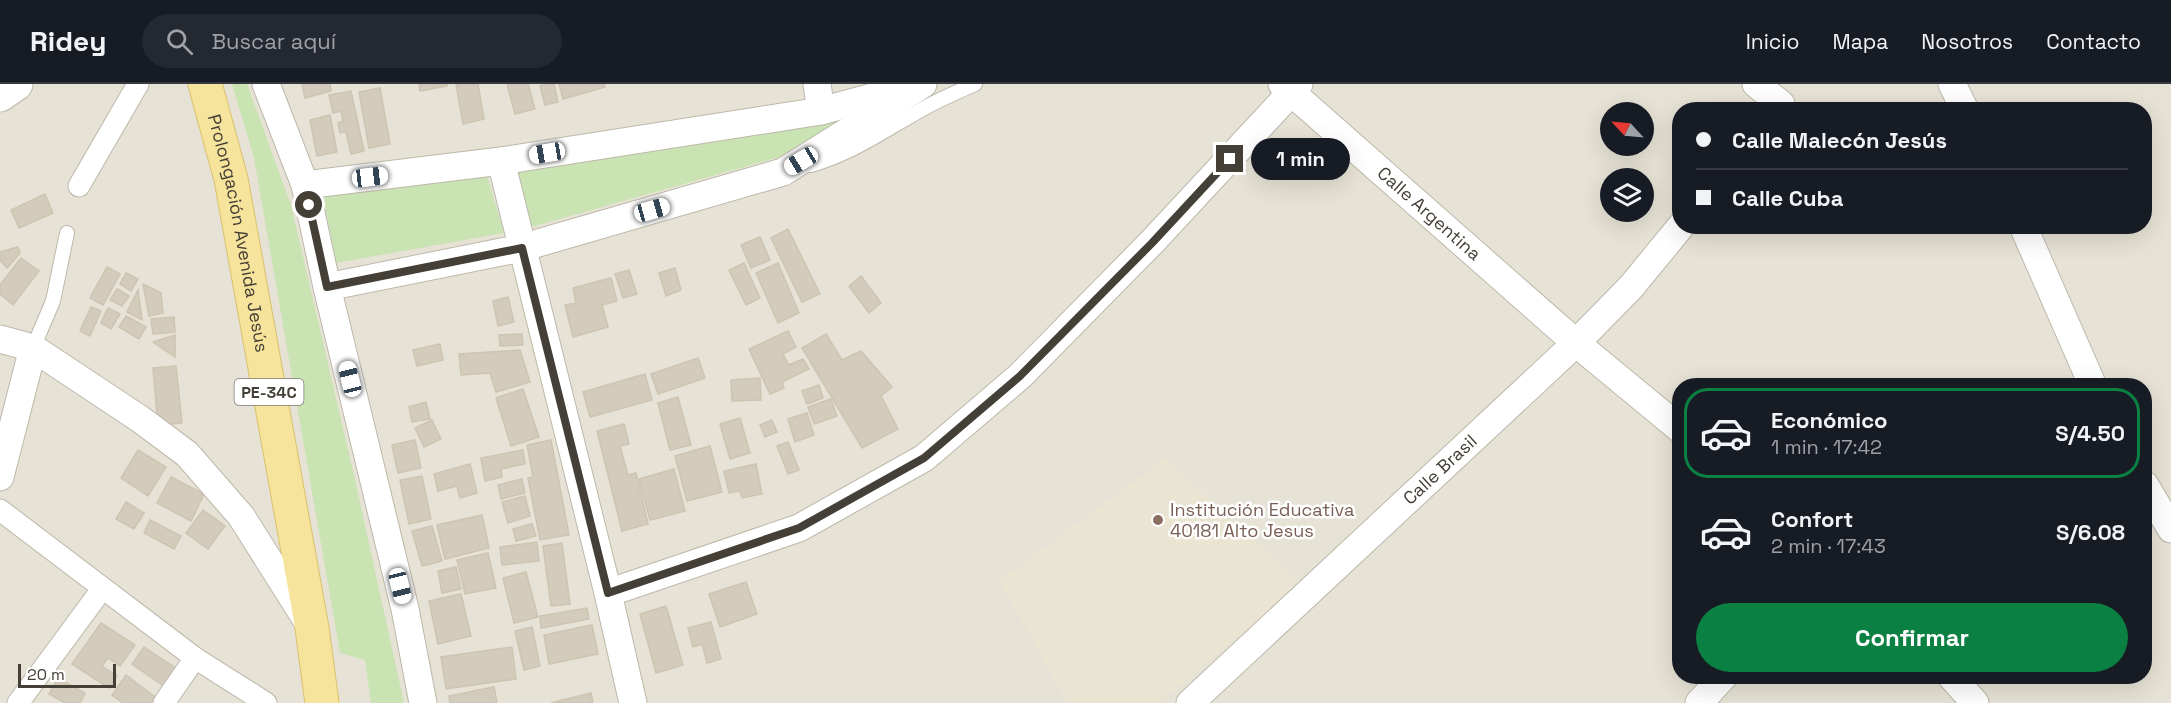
<!DOCTYPE html>
<html lang="es">
<head>
<meta charset="utf-8">
<style>
  body { margin:0; font-family:"Space Grotesk",sans-serif; background:#242831; color:#f1f3f6; height:100vh; display:flex; flex-direction:column; font-size:22px; white-space:nowrap }
  * { box-sizing:border-box; margin:0 }
  p { font-size:20px; color:#9ea1a6 }
  .icon { flex:none; width:33px; height:33px; fill:none; stroke:currentColor; stroke-width:2; stroke-linecap:round; stroke-linejoin:round }
  .map { position:relative; flex:1; overflow:hidden }
  .sheet { position:absolute; left:1672px; top:294px; width:480px; height:306px; display:flex; flex-direction:column; background:#171b24; border-radius:24px; box-shadow:0 6px 24px #0002 }
  .sheet>* { flex:none }
  .top-card { position:absolute; left:1672px; top:18px; width:480px; height:132px; border-radius:24px; box-shadow:0 6px 24px #0002; display:grid; align-content:center; height:132px; padding:0 24px; background:#171b24 }
  .needle { width:39px; rotate:296deg }
  .tools { position:absolute; left:1600px; top:18px; display:grid; gap:12px }
  .tools a { display:grid; place-items:center; width:54px; height:54px; border-radius:50%; background:#171b24; box-shadow:0 6px 24px #0002; font-size:30px }
  .scale { position:absolute; left:18px; bottom:15px; width:98px; box-sizing:border-box; padding-left:6px; border:3px solid #454037; border-top:0; font-size:16px; line-height:21px; white-space:nowrap; color:#454037; -webkit-text-stroke:4px #fff; paint-order:stroke }
  .end { position:absolute; width:27px; height:27px; margin:-14px; border:8px solid #454037; background:#fff; box-shadow:0 0 0 3px #fff }
  .from { border-radius:50% }
  .bubble { position:absolute; height:42px; border-radius:21px; background:#171b24; box-shadow:0 6px 24px #0002; font-size:20px; font-weight:700; line-height:42px; text-align:center }
  .car { position:absolute; width:18px; height:36px; margin:-18px -9px; border-radius:8px; box-shadow:0 0 4px 2px #0007; background:linear-gradient(#fff 24%,#345 0 40%,#fff 0 76%,#345 0 86%,#fff 0) }
  .top-card b { display:flex; align-items:center; gap:21px; height:57px; font-size:22px }
  .top-card b+b { border-top:2px solid #363941 }
  .top-card i { width:15px; height:15px; background:#f1f3f6 }
  ul { padding:10px 0 0; list-style:none }
  li { display:flex; align-items:center; gap:18px; height:90px; margin:0 12px 9px; padding:0 12px; border:3px solid transparent; border-radius:24px }
  li div { flex:1 }
  li b { display:block; font-size:22px }
  li em { font-style:normal; font-weight:700 }
  li.selected { border-color:#0b8043 }
  li>.icon { width:54px; height:54px; stroke-width:1.5 }
  .button { display:flex; gap:12px; margin-top:auto; padding:12px 24px }
  .button a { flex:1; height:69px; border-radius:36px; background:#0b8043; color:#fff; font-size:24px; font-weight:700; line-height:69px; text-align:center }
  header { display:flex; align-items:center; gap:36px; box-sizing:border-box; height:84px; padding:0 30px; background:#171b24; border-bottom:2px solid #363941 }
  header strong { font-size:28px }
  nav { display:flex; gap:33px; margin-inline-start:auto; font-size:21px }
  .search { width:420px; height:54px; background:#242831; display:flex; align-items:center; gap:15px; box-sizing:border-box; padding:0 21px; border-radius:33px; color:#9ea1a6; font-size:22px }
  .map>svg:first-child { display:block }
</style>
</head>
<body>
<header>
<strong>Ridey</strong>
<div class="search"><svg class="icon" aria-label="search" viewBox="0 0 24 24"><circle cx="10" cy="10" r="6"/><path d="M15 15l6 6"/></svg>Buscar aquí</div>
<nav><a>Inicio</a><a>Mapa</a><a>Nosotros</a><a>Contacto</a></nav>
</header>
<div class="map">
<svg width="2171" height="619" viewBox="0 0 2171 619">
  <rect width="100%" height="100%" fill="#f2f0e7"/>
  <path fill="#e6e2d5" fill-rule="evenodd" d="M0,0H2171V619H0ZM1680,26H2145V142H1680ZM1611,28H1644V62H1611ZM1611,94H1644V128H1611ZM1680,302H2145V592H1680Z"/>
  <path fill="#eae5d2" d="M1166,374L1302,499L1158,619H1068L1000,497Z"/>
  <g fill="#cae3b3">
    <path d="M232,0H247L291,121L356,400L404,619H371L365,576L340,569L254,74Z"/>
    <path d="M861,31L790,70L528,144L515,87Z"/>
    <path d="M487,92L504,149L336,179L323,111Z"/>
  </g>
  <g fill="#d3ccbd" stroke="#cdc4b1" stroke-width="1.5">
    <path d="M302,0H330L331,7L305,14Z"/>
    <path d="M419,0H447V2L420,7Z"/>
    <path d="M456,0H478L484,35L463,40Z"/>
    <path d="M507,0H528L535,25L515,30Z"/>
    <path d="M547,0H554L558,18L545,21L540,2Z"/>
    <path d="M559,0H604L605,3L563,15Z"/>
    <path d="M380,4L390,60L369,64L359,8Z"/>
    <path d="M351,7L364,67L351,70L346,48L340,49L338,39L343,37L341,27L333,29L329,11Z"/>
    <path d="M330,31L337,68L317,72L310,36Z"/>
    <path d="M45,110L53,129L19,144L11,126Z"/>
    <path d="M788,145L820,210L802,218L771,154Z"/>
    <path d="M760,153L770,176L751,184L741,161Z"/>
    <path d="M18,163L20,169L7,184L0,176V168Z"/>
    <path d="M21,174L39,187L13,221L0,210V201Z"/>
    <path d="M744,179L760,214L746,221L729,186Z"/>
    <path d="M778,179L799,229L778,239L756,189Z"/>
    <path d="M107,183L120,190L103,221L90,214Z"/>
    <path d="M675,184L681,206L666,212L659,189Z"/>
    <path d="M629,186L637,210L623,214L615,190Z"/>
    <path d="M126,189L138,195L131,207L120,200Z"/>
    <path d="M861,192L881,219L869,229L849,202Z"/>
    <path d="M611,194L617,217L602,221L608,243L573,253L565,221L576,219L573,204Z"/>
    <path d="M143,200L161,209L163,229L149,232Z"/>
    <path d="M117,205L129,212L122,222L110,216Z"/>
    <path d="M138,206L142,236L127,228Z"/>
    <path d="M508,213L514,238L498,242L493,217Z"/>
    <path d="M91,223L101,227L90,252L80,247Z"/>
    <path d="M108,224L120,230L111,245L101,239Z"/>
    <path d="M126,232L146,243L139,255L119,243Z"/>
    <path d="M174,233L175,248L153,250L151,235Z"/>
    <path d="M788,247L796,263L783,270L789,281L803,275L809,285L782,298L784,304L770,310L749,265Z"/>
    <path d="M522,250L523,261L500,262L499,251Z"/>
    <path d="M826,250L842,276L861,267L892,303L881,312L898,345L862,364L802,264Z"/>
    <path d="M175,251V273L153,258Z"/>
    <path d="M440,260L443,276L417,282L413,266Z"/>
    <path d="M520,266L530,298L496,308L490,289L461,291L459,270Z"/>
    <path d="M698,274L705,294L658,310L651,290Z"/>
    <path d="M176,282L182,339L158,341L153,284Z"/>
    <path d="M645,290L652,316L590,333L583,308Z"/>
    <path d="M760,294L761,316L732,317L731,296Z"/>
    <path d="M819,301L823,314L807,320L802,307Z"/>
    <path d="M523,305L539,353L511,362L496,314Z"/>
    <path d="M678,313L691,361L670,366L658,319Z"/>
    <path d="M831,315L837,332L814,340L808,323Z"/>
    <path d="M426,318L430,335L412,338L409,323Z"/>
    <path d="M807,329L814,351L795,358L788,335Z"/>
    <path d="M740,334L750,369L730,375L720,340Z"/>
    <path d="M432,336L441,355L424,363L415,344Z"/>
    <path d="M772,336L777,348L765,353L760,341Z"/>
    <path d="M624,340L629,360L620,362L628,391L636,389L648,440L622,447L597,347Z"/>
    <path d="M415,356L421,384L398,389L392,361Z"/>
    <path d="M551,356L569,451L540,456L528,394L533,393L527,361Z"/>
    <path d="M788,358L799,386L788,390L777,362Z"/>
    <path d="M710,362L722,408L687,417L675,372Z"/>
    <path d="M138,366L166,383L148,412L121,394Z"/>
    <path d="M523,366L525,380L501,385L502,393L485,397L481,374Z"/>
    <path d="M470,380L477,409L460,414L457,402L438,407L434,390Z"/>
    <path d="M756,380L762,410L742,414L740,407L729,409L724,387Z"/>
    <path d="M674,385L685,427L650,436L639,395Z"/>
    <path d="M422,392L431,435L409,440L400,396Z"/>
    <path d="M171,393L204,410L191,437L157,419Z"/>
    <path d="M522,395L525,409L501,415L498,401Z"/>
    <path d="M525,412L530,432L508,439L502,418Z"/>
    <path d="M126,418L144,429L134,445L116,435Z"/>
    <path d="M203,426L225,442L208,465L186,449Z"/>
    <path d="M482,431L489,464L445,475L437,441Z"/>
    <path d="M150,436L181,452L174,465L144,449Z"/>
    <path d="M532,440L536,452L516,457L513,445Z"/>
    <path d="M432,442L442,477L422,482L412,447Z"/>
    <path d="M537,458L539,477L502,481L500,463Z"/>
    <path d="M562,459L570,520L551,522L543,462Z"/>
    <path d="M488,469L496,504L465,510L457,476Z"/>
    <path d="M456,483L461,505L442,509L438,487Z"/>
    <path d="M526,488L538,533L514,539L503,494Z"/>
    <path d="M746,498L757,530L720,543L709,510Z"/>
    <path d="M461,510L471,552L438,560L429,517Z"/>
    <path d="M666,522L683,581L656,589L640,530Z"/>
    <path d="M587,524L589,535L541,544L540,532Z"/>
    <path d="M711,538L721,575L707,579L702,560L693,563L688,544Z"/>
    <path d="M101,539L135,561L120,582L108,574L102,582L117,592L109,604L72,580Z"/>
    <path d="M592,541L598,570L549,580L544,551Z"/>
    <path d="M532,543L540,582L524,586L515,547Z"/>
    <path d="M144,563L177,585L165,603L132,580Z"/>
    <path d="M512,563L516,595L446,605L441,573Z"/>
    <path d="M126,591L155,613L151,619H123L112,611Z"/>
    <path d="M58,594L85,609L80,619H65L49,610Z"/>
    <path d="M494,603L497,619H450L449,612Z"/>
    <path d="M591,609L593,619H551Z"/>
  </g>
  <g fill="none" stroke-linecap="round" stroke-linejoin="round">
    <defs>
      <g id="service">
        <path d="M811,81C854,69 889,43 928,22C943,14 959,7 975,0"/>
        <path d="M33,264L53,217L67,149"/>
      </g>
      <g id="pedestrian">
        <path d="M79,102L138,0"/>
        <path d="M0,426L195,574L266,619"/>
        <path d="M18,619L102,505"/>
        <path d="M164,619L195,574"/>
      </g>
      <g id="minor">
        <path d="M266,0L305,101L327,203L405,525L423,619"/>
        <path d="M817,0L821,27"/>
        <path id="s1" d="M1282,0L1576,259L1680,345"/>
        <path d="M1756,0L1781,20"/>
        <path d="M1952,0L1965,26"/>
        <path d="M501,77L608,509L633,619"/>
        <path d="M305,101L501,77L821,27L902,5"/>
        <path d="M2023,142L2093,302"/>
        <path d="M327,203L521,164L783,88L923,0"/>
        <path d="M0,255L33,264L140,335L187,370L241,432L306,535"/>
        <path d="M0,393L33,264"/>
        <path d="M2145,401L2171,445"/>
        <path d="M608,509L799,444L924,374L1020,292L1152,158L1299,0"/>
        <path d="M1951,592L1975,619"/>
        <path id="s2" d="M1190,619L1576,259L1631,203L1681,142"/>
        <path d="M1699,619L1724,592"/>
      </g>
      <path id="tertiary" d="M0,11L16,0"/>
      <g id="primary">
        <path id="s3" d="M205,0L231,95L312,544L322,619"/>
      </g>
    </defs>
    <use href="#service" stroke="#bdb8aa" stroke-width="16"/>
    <use href="#pedestrian" stroke="#bdb8aa" stroke-width="23"/>
    <use href="#minor" stroke="#bdb8aa" stroke-width="29"/>
    <use href="#tertiary" stroke="#bdb8aa" stroke-width="35"/>
    <use href="#primary" stroke="#dac16d" stroke-width="35"/>
    <use href="#service" stroke="#fff" stroke-width="14"/>
    <use href="#pedestrian" stroke="#fff" stroke-width="21"/>
    <use href="#minor" stroke="#fff" stroke-width="27"/>
    <use href="#tertiary" stroke="#fff" stroke-width="33"/>
    <use href="#primary" stroke="#f6e39c" stroke-width="33"/>
  </g>
  <g fill="none" stroke-linecap="round" stroke-linejoin="round">
    <path stroke="#454037" stroke-width="8" d="M309,121L327,203L522,164L608,509L799,444L924,374L1020,292L1152,159L1230,75"/>
  </g>
  <circle fill="#8d6e63" stroke="#fff" stroke-width="2" cx="1158" cy="436" r="6"/>
  <g text-anchor="middle" stroke-width="5" stroke-linejoin="round" paint-order="stroke">
    <rect fill="#fff" stroke="#7d7973" stroke-width="1.5" x="234.5" y="295" width="69" height="26" rx="4.5"/>
    <g font-size="16" font-weight="bold" fill="#454037">
      <text x="269" y="314">PE-34C</text>
    </g>
    <g font-size="18" fill="#454037" stroke="#fff">
      <text dy="6" stroke="none"><textPath href="#s1" startOffset="196">Calle Argentina</textPath></text>
      <text dy="6" stroke="none"><textPath href="#s3" startOffset="153">Prolongación Avenida Jesús</textPath></text>
      <text dy="6" stroke="none"><textPath href="#s2" startOffset="342">Calle Brasil</textPath></text>
    </g>
    <g font-size="18" fill="#785e54" stroke="#fff" text-anchor="start">
      <text x="1170" y="432">Institución Educativa<tspan x="1170" dy="21">40181 Alto Jesus</tspan></text>
    </g>
  </g>
</svg>
<div class="tools">
<a><svg class="needle" viewBox="-14 -14 28 28"><path d="M0-13l5 13h-10z" fill="#e53935"/><path d="M0 13l5-13h-10z" fill="#9ea1a6"/></svg></a>
<a><svg class="icon" aria-label="layers" viewBox="0 0 24 24"><path d="M12 4l9 5-9 5-9-5zM3 14l9 5 9-5"/></svg></a>
</div>
<div class="scale">20 m</div>
<i class="end from" style="left:309px;top:121px"></i>
<i class="end" style="left:1230px;top:75px"></i>
<div class="bubble" style="left:1251px;top:54px;width:99px">1 min</div>
<i class="car" style="left:547px;top:69px;rotate:260deg"></i>
<i class="car" style="left:801px;top:77px;rotate:239deg"></i>
<i class="car" style="left:370px;top:93px;rotate:83deg"></i>
<i class="car" style="left:652px;top:126px;rotate:74deg"></i>
<i class="car" style="left:350px;top:295px;rotate:346deg"></i>
<i class="car" style="left:400px;top:502px;rotate:166deg"></i>
<div class="top-card">
<b><i class="from"></i>Calle Malecón Jesús</b>
<b><i></i>Calle Cuba</b>
</div>
<section class="sheet">
<ul>
<li class="selected"><svg class="icon" aria-label="car" viewBox="0 0 24 24"><path d="M5 17H2v-5l4-1 3-4h7l3 4 3 1v5h-3M9 17h6M6 11h13"/><circle cx="7" cy="17" r="2"/><circle cx="17" cy="17" r="2"/></svg><div><b>Económico</b><p>1 min · 17:42</p></div><em>S/4.50</em></li>
<li><svg class="icon" aria-label="car" viewBox="0 0 24 24"><path d="M5 17H2v-5l4-1 3-4h7l3 4 3 1v5h-3M9 17h6M6 11h13"/><circle cx="7" cy="17" r="2"/><circle cx="17" cy="17" r="2"/></svg><div><b>Confort</b><p>2 min · 17:43</p></div><em>S/6.08</em></li>
</ul>
<div class="button"><a>Confirmar</a></div>
</section>
</div>
</body>
</html>
